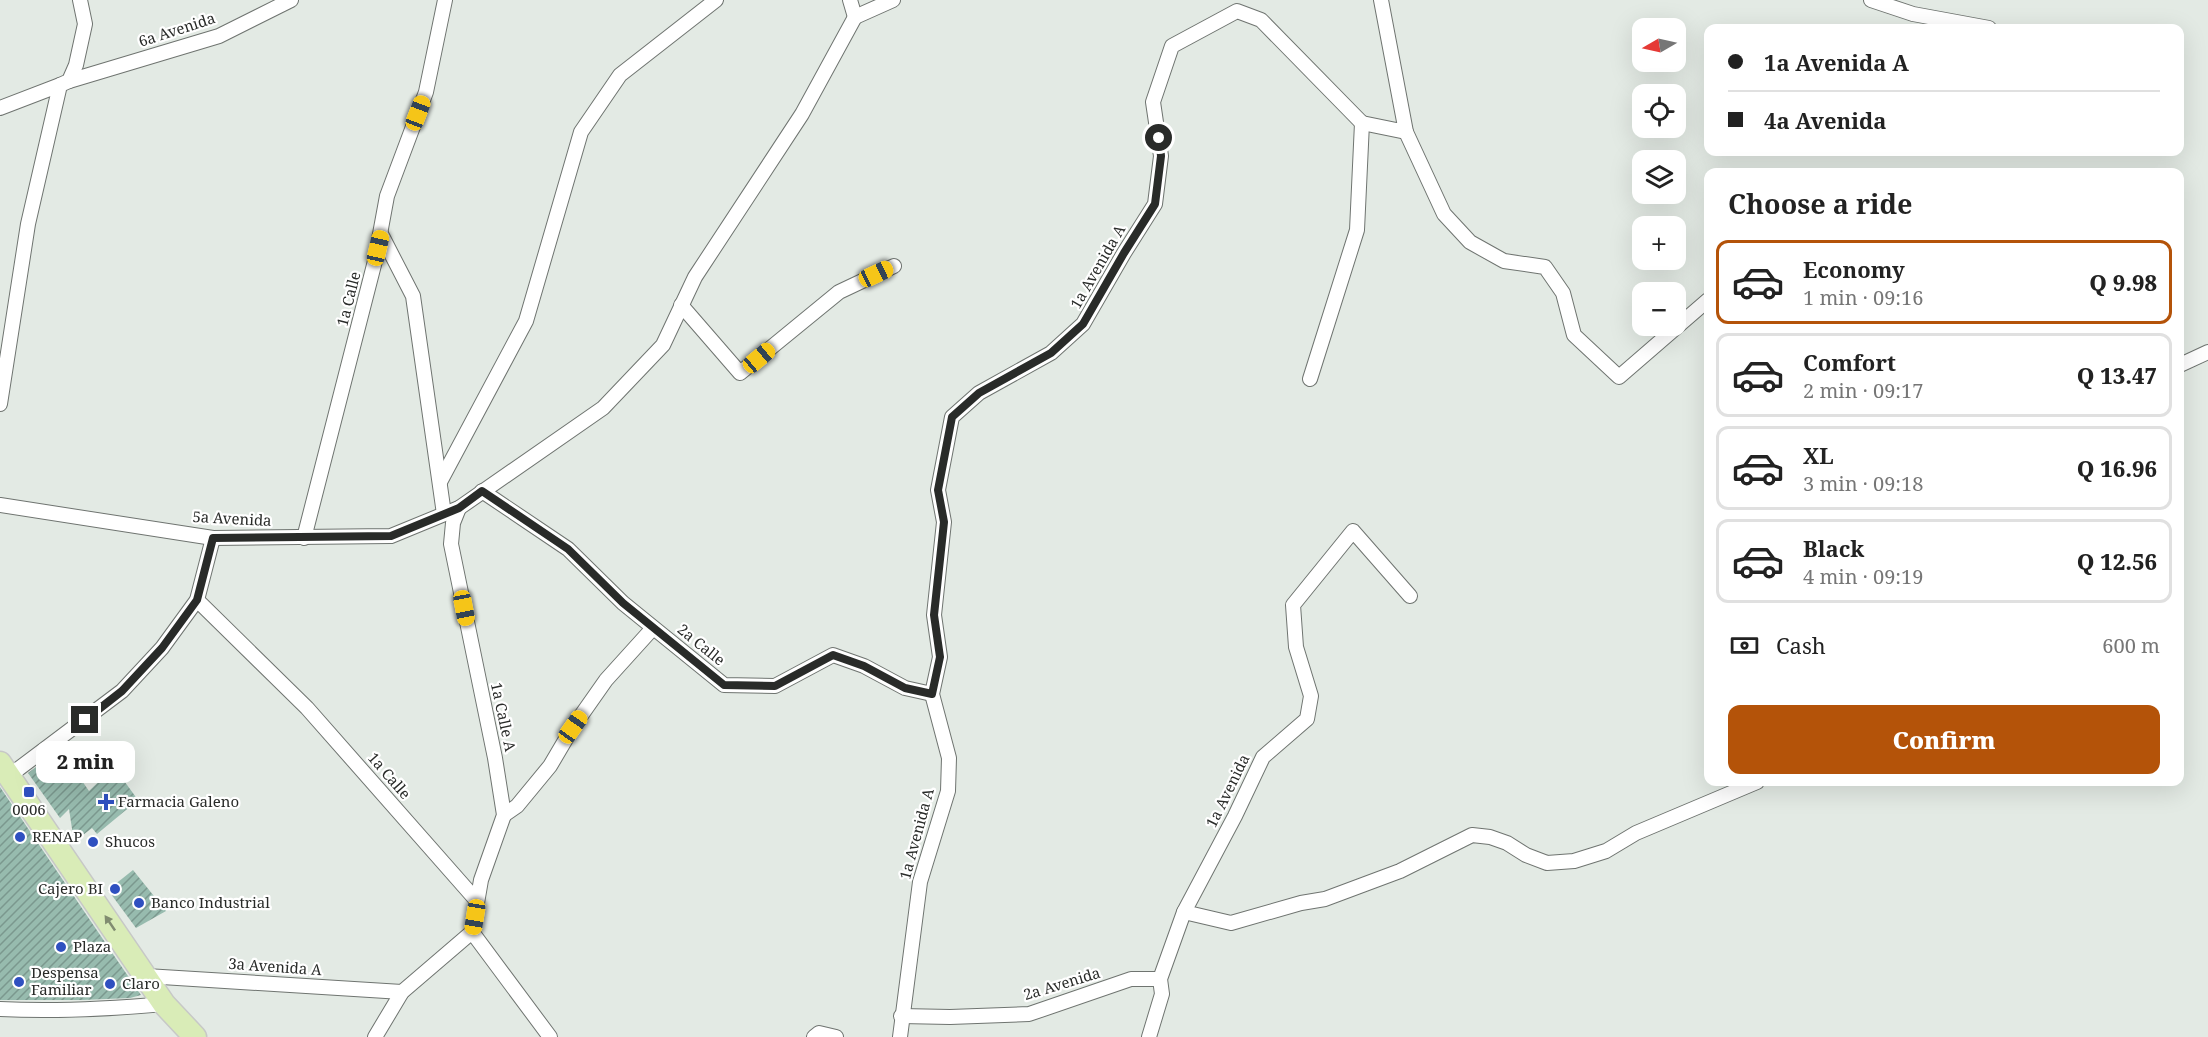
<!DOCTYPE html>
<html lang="en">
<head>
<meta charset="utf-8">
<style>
  body { margin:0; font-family:"Noto Serif",serif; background:#f6f6f6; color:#222; height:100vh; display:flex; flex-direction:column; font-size:22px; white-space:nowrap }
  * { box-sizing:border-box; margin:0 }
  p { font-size:20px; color:#767676 }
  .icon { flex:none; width:33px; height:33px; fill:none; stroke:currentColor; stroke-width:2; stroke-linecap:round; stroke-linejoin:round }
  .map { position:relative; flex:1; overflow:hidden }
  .details { position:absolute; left:1704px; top:168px; width:480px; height:618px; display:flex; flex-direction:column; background:#fff; border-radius:12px; box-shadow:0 6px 24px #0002 }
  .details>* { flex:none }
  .hud { position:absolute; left:1704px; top:24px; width:480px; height:132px; border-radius:12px; box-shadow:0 6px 24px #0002; display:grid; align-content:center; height:132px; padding:0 24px; background:#fff }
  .needle { width:39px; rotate:261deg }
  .tools { position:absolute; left:1632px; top:18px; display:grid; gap:12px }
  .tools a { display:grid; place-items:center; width:54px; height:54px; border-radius:12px; background:#fff; box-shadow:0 6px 24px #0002; font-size:30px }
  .end { position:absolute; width:27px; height:27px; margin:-14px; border:8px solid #292b29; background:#fff; box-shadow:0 0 0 3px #fff }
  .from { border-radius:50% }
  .bubble { position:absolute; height:42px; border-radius:12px; background:#fff; box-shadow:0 6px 24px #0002; font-size:20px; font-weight:800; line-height:42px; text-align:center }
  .car { position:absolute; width:18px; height:36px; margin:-18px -9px; border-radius:8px; box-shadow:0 0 4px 2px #0007; background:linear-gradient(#f5c518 24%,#345 0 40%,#f5c518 0 76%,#345 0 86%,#f5c518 0) }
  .hud b { display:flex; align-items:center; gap:21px; height:57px; font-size:22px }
  .hud b+b { border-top:2px solid #e0e0e0 }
  .hud i { width:15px; height:15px; background:#222 }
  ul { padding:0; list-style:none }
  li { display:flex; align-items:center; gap:18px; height:84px; margin:0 12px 9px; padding:0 12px; border:3px solid #e0e0e0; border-radius:12px }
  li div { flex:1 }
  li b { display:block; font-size:22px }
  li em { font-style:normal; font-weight:800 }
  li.on { border-color:#b45309 }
  li>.icon { width:54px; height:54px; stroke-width:1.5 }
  h2 { padding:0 24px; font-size:27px; line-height:72px }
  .pay { display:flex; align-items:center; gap:15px; height:66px; padding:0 24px; font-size:22px }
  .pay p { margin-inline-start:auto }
  .primary-button { display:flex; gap:12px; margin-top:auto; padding:12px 24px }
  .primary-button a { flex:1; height:69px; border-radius:12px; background:#b45309; color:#fff; font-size:24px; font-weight:800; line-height:69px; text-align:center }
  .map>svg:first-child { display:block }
</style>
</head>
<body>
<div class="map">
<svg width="2208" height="1037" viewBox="0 0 2208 1037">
  <defs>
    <pattern id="building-hatch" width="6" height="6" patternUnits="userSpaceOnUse" patternTransform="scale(1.5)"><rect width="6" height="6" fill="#97bbae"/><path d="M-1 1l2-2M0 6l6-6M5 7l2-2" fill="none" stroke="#7b988e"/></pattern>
  </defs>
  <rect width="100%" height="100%" fill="#e3eae4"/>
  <g fill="url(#building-hatch)">
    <path d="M60,749L89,791L114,767L138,800L97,834L92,828L74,842L69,809L60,818L28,773Z"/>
    <path d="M0,787L117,960L141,995L130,998L82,1000H0Z"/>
    <path d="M133,870L166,911L136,928L108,890Z"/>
  </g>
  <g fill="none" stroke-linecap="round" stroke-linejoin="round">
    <defs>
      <g id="street">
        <path d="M850,0L855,17"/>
        <path d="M1871,0L1913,14L1989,28"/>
        <path d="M855,17L893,0"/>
        <path d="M69,81L219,36L291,0"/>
        <path d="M0,108L60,85"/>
        <path d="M1362,123L1406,132L1381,0"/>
        <path d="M1406,132L1444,214L1470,242L1504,261L1545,267L1563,293L1574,335L1619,377L1708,300"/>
        <path d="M381,234L413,296L444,514"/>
        <path d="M681,305L740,373L839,292L894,266"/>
        <path d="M2180,365L2208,352"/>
        <path d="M1310,379L1357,230L1362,123"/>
        <path d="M0,404L28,224L60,85L69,81L76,65L85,24L80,0"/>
        <path d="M440,482L526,321L581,132L620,75L716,0"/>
        <path d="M482,491L568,549L623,603L724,685L775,686L833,655L864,666L905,688L932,694"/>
        <path d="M0,505L213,538L391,536L459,508L603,408L663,345L695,277L802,114L855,17"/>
        <path d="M459,508L453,523L451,544L495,758L504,815L481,880L472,932"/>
        <path d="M304,538L375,261L387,196L426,92L445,0"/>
        <path d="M197,600L307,708L477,901"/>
        <path d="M9,776L122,691L162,648L197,600L213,538"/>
        <path d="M504,815L517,806L550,766L573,727L606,680L653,628"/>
        <path d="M1184,912L1231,923L1301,903L1325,899L1400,871L1472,835L1490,837L1507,843L1526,855L1547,863L1574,861L1606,851L1636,833L1757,782"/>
        <path d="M472,932L550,1037"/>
        <path d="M146,976L402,992"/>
        <path d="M0,1009C55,1012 109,1009 164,1004"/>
        <path d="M901,1016L950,1017L1029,1014L1131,979H1160"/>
        <path d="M375,1037L402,992L472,932"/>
        <path d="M814,1037L819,1033L836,1037"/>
        <path d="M900,1037L920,882L948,791L949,758L932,694L940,657L934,615L944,522L938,490L952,417L979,393L1051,353L1083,324L1124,253L1155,204L1161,156L1153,102L1172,46L1237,11L1261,20L1362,123"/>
        <path d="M1149,1037L1162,994L1160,979L1184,912L1235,816L1263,757L1307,719L1311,696L1296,647L1293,605L1353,531L1410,596"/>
      </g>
      <path id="primary" d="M0,763L164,1004L195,1037"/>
    </defs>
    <use href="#street" stroke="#6f7470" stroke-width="16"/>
    <use href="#primary" stroke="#c7c8c7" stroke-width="25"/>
    <use href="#street" stroke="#fff" stroke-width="14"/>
    <use href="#primary" stroke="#d9ecb7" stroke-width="22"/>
  </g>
  <defs><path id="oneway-solid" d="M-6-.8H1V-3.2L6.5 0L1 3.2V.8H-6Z" transform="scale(1.5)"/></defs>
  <use fill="#818c70" href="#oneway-solid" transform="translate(110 923) rotate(-124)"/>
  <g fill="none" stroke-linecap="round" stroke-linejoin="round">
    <path stroke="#292b29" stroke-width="8" d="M85,720L122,691L162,648L197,600L213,538L391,536L459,508L482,491L568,549L623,603L724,685L775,686L833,655L864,666L905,688L932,694L940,657L934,615L944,522L938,490L952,417L979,393L1051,353L1083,324L1124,253L1155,204L1161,156L1159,138"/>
  </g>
  <g fill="#2f50c0" stroke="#fff" stroke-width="2">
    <rect x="23" y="786" width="12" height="12" rx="3"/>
    <path d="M103 793h6v6h6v6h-6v6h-6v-6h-6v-6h6z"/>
    <circle cx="20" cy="837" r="6"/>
    <circle cx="93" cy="842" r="6"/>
    <circle cx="115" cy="889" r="6"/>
    <circle cx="139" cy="903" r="6"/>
    <circle cx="61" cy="947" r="6"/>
    <circle cx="19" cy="982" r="6"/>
    <circle cx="110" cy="984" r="6"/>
  </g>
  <g text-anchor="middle" stroke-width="4.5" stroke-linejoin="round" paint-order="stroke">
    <g font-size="15" fill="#292b29" stroke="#fff">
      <text transform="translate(177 30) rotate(-18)" y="5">6a Avenida</text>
      <text transform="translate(1098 267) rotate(-60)" y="5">1a Avenida A</text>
      <text transform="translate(349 299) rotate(-76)" y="5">1a Calle</text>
      <text transform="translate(232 519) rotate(3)" y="5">5a Avenida</text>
      <text transform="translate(701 645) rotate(39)" y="5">2a Calle</text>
      <text transform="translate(503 717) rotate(78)" y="5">1a Calle A</text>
      <text transform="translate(389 776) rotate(49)" y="5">1a Calle</text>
      <text transform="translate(1228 791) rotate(-64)" y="5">1a Avenida</text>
      <text transform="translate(917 834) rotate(-75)" y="5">1a Avenida A</text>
      <text transform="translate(275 967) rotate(4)" y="5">3a Avenida A</text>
      <text transform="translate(1062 984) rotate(-17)" y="5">2a Avenida</text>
    </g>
    <g font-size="15" fill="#292b29" stroke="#fff" text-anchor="start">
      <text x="118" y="807">Farmacia Galeno</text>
      <text x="29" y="815" text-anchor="middle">0006</text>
      <text x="32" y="842">RENAP</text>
      <text x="105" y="847">Shucos</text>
      <text x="103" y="894" text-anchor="end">Cajero BI</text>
      <text x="151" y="908">Banco Industrial</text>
      <text x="73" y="952">Plaza</text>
      <text x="31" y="978">Despensa<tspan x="31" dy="17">Familiar</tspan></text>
      <text x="122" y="989">Claro</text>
    </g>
  </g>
</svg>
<div class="tools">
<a><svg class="needle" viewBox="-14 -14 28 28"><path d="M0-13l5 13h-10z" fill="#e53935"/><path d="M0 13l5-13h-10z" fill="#767676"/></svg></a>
<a><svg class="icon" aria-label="locate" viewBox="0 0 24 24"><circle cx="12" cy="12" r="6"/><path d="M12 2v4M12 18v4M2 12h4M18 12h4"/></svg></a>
<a><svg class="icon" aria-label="layers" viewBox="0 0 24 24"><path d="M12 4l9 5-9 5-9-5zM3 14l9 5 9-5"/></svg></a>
<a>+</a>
<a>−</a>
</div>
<i class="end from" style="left:1159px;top:138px"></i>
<i class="end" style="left:85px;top:720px"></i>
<div class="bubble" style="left:36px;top:741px;width:99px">2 min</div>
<i class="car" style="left:418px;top:113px;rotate:21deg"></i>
<i class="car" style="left:378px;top:248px;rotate:13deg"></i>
<i class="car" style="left:876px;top:274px;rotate:65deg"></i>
<i class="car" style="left:759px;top:358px;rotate:50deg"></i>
<i class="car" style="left:464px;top:608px;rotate:169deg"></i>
<i class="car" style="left:573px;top:727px;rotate:35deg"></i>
<i class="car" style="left:475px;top:917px;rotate:189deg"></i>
<div class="hud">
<b><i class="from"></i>1a Avenida A</b>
<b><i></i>4a Avenida</b>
</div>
<section class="details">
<h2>Choose a ride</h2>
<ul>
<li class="on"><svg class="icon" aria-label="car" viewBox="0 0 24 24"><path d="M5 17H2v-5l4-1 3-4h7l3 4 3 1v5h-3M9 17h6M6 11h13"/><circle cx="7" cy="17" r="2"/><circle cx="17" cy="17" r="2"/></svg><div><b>Economy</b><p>1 min · 09:16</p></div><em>Q 9.98</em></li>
<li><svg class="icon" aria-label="car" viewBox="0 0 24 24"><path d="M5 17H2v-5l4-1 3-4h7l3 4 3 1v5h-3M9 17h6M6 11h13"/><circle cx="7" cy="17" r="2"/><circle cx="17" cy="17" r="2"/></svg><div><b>Comfort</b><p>2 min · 09:17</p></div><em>Q 13.47</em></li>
<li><svg class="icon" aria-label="car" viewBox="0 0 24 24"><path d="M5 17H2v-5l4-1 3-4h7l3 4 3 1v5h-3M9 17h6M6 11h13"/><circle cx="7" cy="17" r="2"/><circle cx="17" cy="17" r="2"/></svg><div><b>XL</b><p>3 min · 09:18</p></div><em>Q 16.96</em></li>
<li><svg class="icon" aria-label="car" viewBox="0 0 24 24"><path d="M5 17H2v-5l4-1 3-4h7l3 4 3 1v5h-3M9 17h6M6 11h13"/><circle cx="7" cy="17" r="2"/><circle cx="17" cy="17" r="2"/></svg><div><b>Black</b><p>4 min · 09:19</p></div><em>Q 12.56</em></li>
</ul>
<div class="pay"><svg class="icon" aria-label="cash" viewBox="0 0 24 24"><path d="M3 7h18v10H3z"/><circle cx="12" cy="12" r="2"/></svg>Cash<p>600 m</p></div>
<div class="primary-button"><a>Confirm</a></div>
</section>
</div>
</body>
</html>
